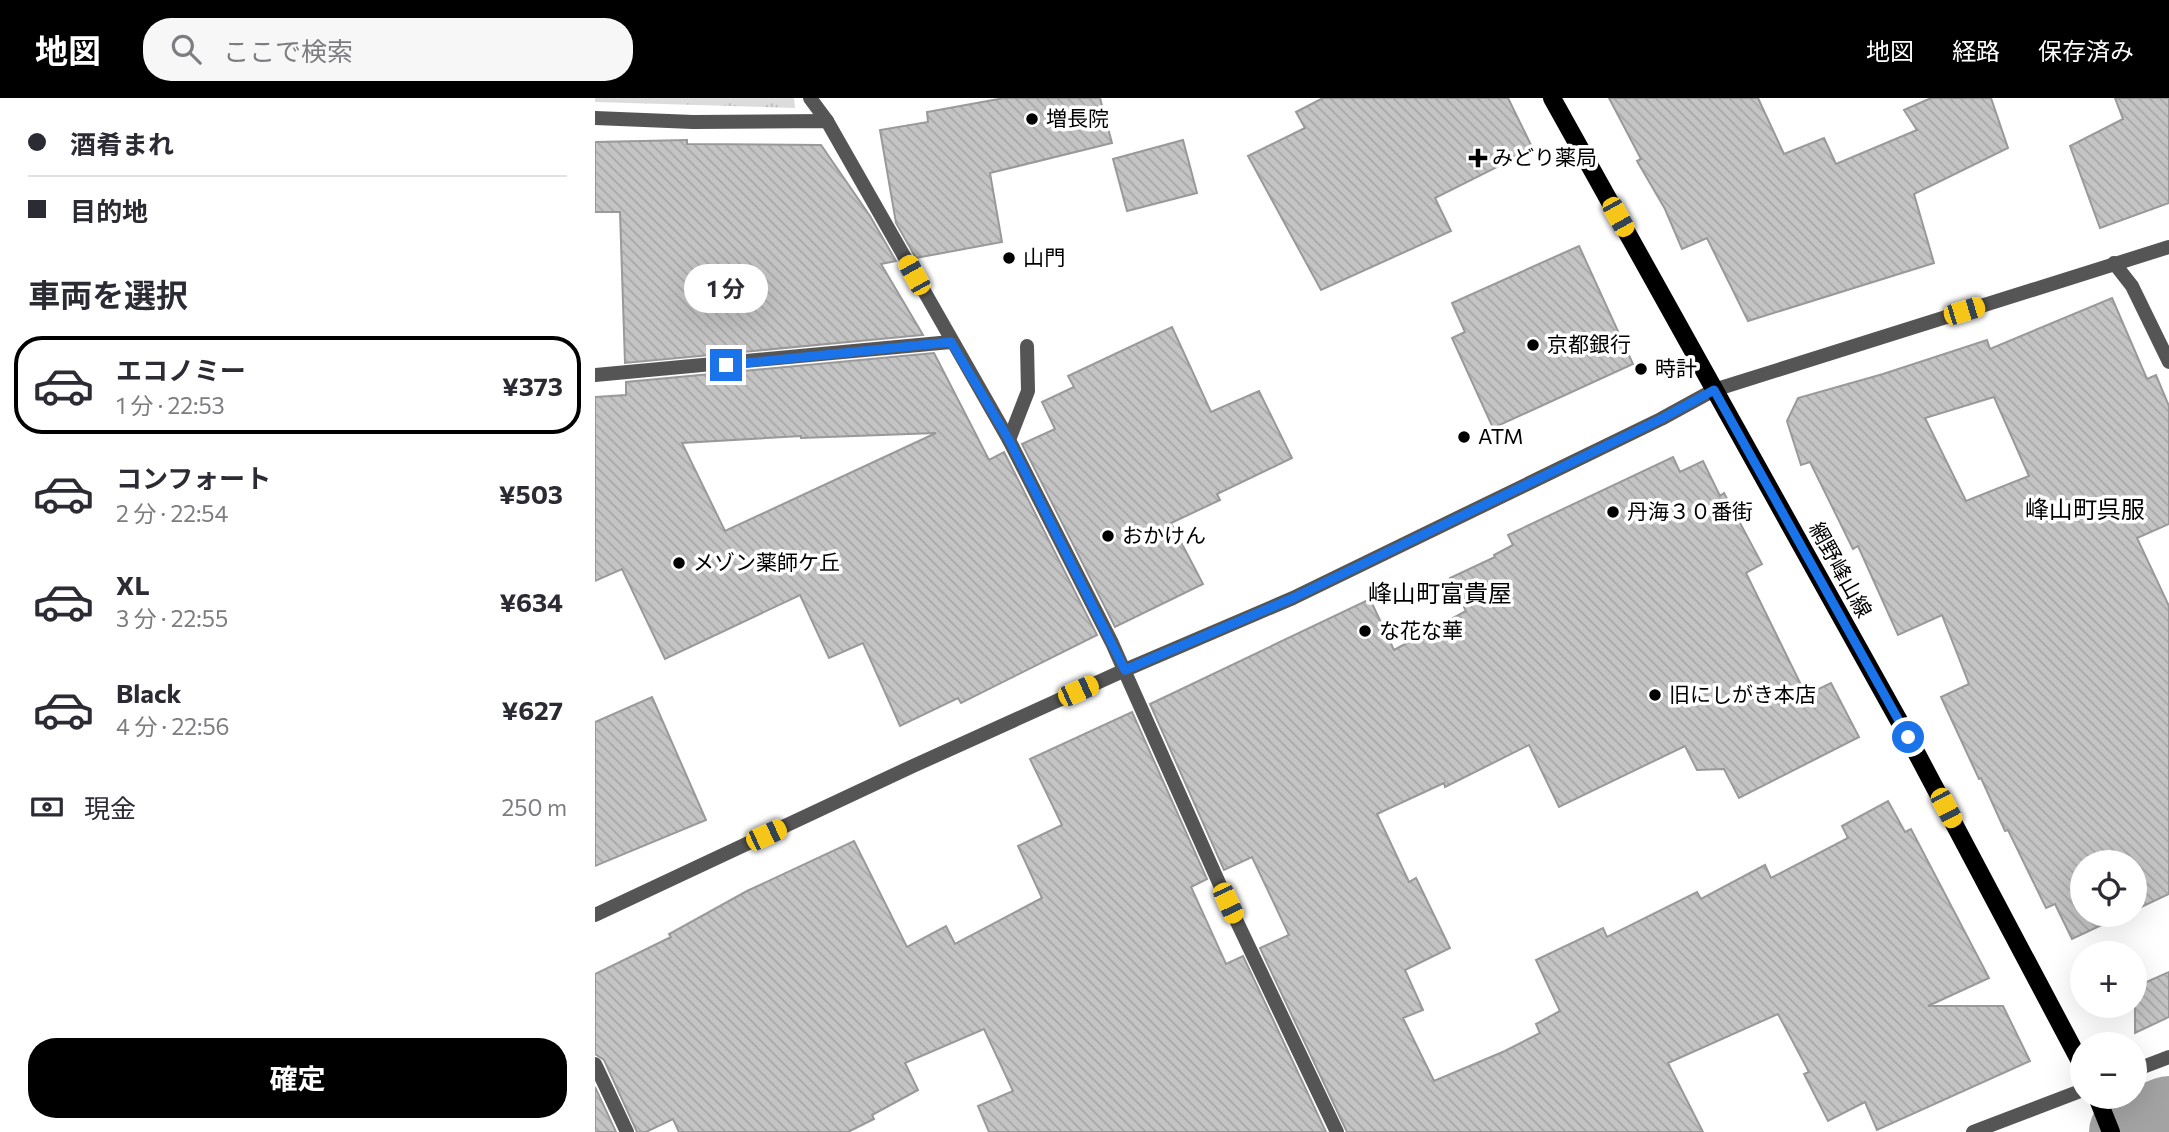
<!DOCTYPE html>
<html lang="ja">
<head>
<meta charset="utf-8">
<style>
  body { margin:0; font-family:Commissioner,"Noto Sans JP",sans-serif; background:#f7f7f7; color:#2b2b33; height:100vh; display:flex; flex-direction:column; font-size:26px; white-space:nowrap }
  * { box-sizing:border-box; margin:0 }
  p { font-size:23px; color:#7c7c81 }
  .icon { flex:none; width:38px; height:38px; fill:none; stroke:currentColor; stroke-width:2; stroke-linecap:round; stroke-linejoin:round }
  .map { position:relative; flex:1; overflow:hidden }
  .panel { display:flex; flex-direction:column; background:#fff; width:595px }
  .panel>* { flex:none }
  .hud { display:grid; align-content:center; height:154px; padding:0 28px; background:#fff }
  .controls { position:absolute; left:1475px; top:752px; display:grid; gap:14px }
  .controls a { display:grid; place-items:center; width:77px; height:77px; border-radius:50%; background:#fff; box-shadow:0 7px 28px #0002; font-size:35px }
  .end { position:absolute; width:32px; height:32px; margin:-16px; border:9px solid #1a73e8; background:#fff; box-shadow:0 0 0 4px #fff }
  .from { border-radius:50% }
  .bubble { position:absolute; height:49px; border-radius:24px; background:#fff; box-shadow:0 7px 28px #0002; font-size:23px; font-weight:700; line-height:49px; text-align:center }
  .car { position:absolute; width:21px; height:42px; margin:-21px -10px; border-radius:9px; box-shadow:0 0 5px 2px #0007; background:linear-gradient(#f5c518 24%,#345 0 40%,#f5c518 0 76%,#345 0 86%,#f5c518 0) }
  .hud b { display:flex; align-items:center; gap:24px; height:66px; font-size:26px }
  .hud b+b { border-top:2px solid #e1e1e2 }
  .hud i { width:18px; height:18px; background:#2b2b33 }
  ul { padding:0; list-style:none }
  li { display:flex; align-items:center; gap:21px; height:98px; margin:0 14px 10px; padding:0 14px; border:4px solid transparent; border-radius:28px }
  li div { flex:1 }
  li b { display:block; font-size:26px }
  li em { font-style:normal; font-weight:700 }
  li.selected { border-color:#000 }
  li>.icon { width:63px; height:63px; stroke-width:1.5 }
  h2 { padding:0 28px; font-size:32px; line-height:84px }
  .pay { display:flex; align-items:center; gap:18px; height:77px; padding:0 28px; font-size:26px }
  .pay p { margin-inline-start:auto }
  .cta { display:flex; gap:14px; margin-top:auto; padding:14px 28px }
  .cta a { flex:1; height:80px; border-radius:28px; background:#000; color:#fff; font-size:28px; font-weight:700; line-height:80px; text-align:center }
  header { display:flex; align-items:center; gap:42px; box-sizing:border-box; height:98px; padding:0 35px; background:#000; color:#fff }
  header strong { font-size:33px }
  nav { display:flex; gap:38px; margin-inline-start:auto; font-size:24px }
  .search { width:490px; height:63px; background:#f7f7f7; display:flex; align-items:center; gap:18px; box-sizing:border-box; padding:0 24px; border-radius:28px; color:#7c7c81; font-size:26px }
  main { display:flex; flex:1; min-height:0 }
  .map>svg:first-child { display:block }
</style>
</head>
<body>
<header>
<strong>地図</strong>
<div class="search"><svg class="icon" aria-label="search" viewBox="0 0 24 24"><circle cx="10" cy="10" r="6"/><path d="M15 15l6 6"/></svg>ここで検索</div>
<nav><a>地図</a><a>経路</a><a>保存済み</a></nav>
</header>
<main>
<section class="panel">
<div class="hud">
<b><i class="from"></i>酒肴まれ</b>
<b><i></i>目的地</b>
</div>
<h2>車両を選択</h2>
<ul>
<li class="selected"><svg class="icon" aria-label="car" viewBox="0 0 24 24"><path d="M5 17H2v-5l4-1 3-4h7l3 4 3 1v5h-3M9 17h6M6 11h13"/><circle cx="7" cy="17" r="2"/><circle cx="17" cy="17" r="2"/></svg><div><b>エコノミー</b><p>1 分 · 22:53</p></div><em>¥373</em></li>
<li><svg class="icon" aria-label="car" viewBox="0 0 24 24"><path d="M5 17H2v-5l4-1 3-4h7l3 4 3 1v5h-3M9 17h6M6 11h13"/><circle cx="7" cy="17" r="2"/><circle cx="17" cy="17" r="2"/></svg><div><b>コンフォート</b><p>2 分 · 22:54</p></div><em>¥503</em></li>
<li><svg class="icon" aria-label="car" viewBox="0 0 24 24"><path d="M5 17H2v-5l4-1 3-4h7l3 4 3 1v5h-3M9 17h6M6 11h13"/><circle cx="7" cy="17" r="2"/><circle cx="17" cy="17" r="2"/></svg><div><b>XL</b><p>3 分 · 22:55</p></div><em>¥634</em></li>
<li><svg class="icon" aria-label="car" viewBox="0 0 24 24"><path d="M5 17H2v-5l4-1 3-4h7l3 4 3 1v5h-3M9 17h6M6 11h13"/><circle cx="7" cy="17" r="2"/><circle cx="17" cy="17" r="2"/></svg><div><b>Black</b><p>4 分 · 22:56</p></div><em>¥627</em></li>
</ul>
<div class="pay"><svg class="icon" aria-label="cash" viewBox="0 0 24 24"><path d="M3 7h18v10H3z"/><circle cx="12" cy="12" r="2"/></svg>現金<p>250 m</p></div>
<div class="cta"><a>確定</a></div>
</section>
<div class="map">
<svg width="1574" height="1034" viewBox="0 0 1574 1034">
  <defs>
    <pattern id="grass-tufts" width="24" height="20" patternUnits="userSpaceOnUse" patternTransform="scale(1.75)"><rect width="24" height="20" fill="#dcdcdc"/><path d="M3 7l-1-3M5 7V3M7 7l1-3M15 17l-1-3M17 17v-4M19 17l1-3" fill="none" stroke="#bbb"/></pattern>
    <pattern id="building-back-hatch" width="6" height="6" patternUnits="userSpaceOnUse" patternTransform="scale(1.75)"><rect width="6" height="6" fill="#c4c4c4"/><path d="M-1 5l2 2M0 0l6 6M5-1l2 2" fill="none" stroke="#a7a7a7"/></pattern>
  </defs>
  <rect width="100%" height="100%" fill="#fff"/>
  <path fill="url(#grass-tufts)" d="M0,0H199L200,10L0,4Z"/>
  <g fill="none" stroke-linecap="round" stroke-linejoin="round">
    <path stroke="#a3a3a3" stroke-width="80" d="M1534,1034L1574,1018"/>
  </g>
  <g fill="url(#building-back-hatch)" stroke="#999" stroke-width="2" fill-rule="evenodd">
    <path d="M409,0H505L517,45L395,75L407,144L321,160L301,125L285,32L333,24L332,14Z"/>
    <path d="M728,0H913L938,51L840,100L856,133L726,192L653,58L710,30L701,14Z"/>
    <path d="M1014,0H1163L1189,56L1229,40L1241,66L1322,32L1309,12L1336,0H1396L1413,50L1319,96L1339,165L1153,223L1112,140L1087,151L1070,111L1042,63L1046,61Z"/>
    <path d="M1520,0H1574V105L1505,130L1475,48L1528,21Z"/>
    <path d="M92,42V46L226,47L275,118L301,163L286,166L328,237L30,265L25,114H0V44Z"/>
    <path d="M588,42L602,95L532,113L518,61Z"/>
    <path d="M984,148L1038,266L898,330L857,240L870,234L857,205Z"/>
    <path d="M1517,200L1552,281L1561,277L1574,308V426L1542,440L1574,508V796L1540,812V765H1488V817H1528L1477,841L1460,806L1451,810L1413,732L1410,733L1386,680L1384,681L1346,599L1374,586L1347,517L1303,537L1263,448L1258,451L1215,364L1206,367L1192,323L1203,300L1288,276L1392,242L1395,251ZM1399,299L1434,378L1371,403L1330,320Z"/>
    <path d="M577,229L616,314L664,293L697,360L622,396L625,402L576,425L608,486L520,529L427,346L460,331L447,304L479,289L473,278Z"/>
    <path d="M339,255L394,362L409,354L502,537L366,605L363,600L305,628L268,545L234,560L205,497L70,561L27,471L0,483V299L31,297V284ZM341,335L130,433L87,345L206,338V340Z"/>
    <path d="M1078,359L1085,374L1108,363L1125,398L1129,395L1167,466L1151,475L1211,597L1236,585L1264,639L1144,700L1129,671L1102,672L1090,648L964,709L934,647L850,689L849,685L782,716L814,784L821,780L855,850L810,872L828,912L808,920L839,983L910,953L945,935L941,926L965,913L941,862L1008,830L1012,839L1102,794L1106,801L1170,767L1176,780L1253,740L1247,728L1293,703L1310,734L1316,731L1394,880L1333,908H1408L1435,963L1282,1032L1270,1004L1233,1023L1209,976L1214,974L1183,916L1073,965L1108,1034H752L665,850L694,837L657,759L629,772L555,606L775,501L799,552L871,513L855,480L900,459L899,457L918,447L913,437Z"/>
    <path d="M57,599L111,722L0,768V624Z"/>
    <path d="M537,614L612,781L596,789L631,866L648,858L731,1034H394L383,1008L418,993L389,931L310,965L323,992L277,1017L279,1021L253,1034H84L78,1021L51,1034H42L9,962L0,956V876L76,839L74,836L152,793L259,743L312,849L351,828L360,846L447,800L423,748L467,727L435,661Z"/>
    <path d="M1574,874V919L1540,935V889Z"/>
    <path d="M0,989L21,1034H0Z"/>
  </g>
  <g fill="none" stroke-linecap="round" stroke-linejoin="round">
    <g stroke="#555" stroke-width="14">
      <path d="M215,0L232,23"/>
      <path d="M0,20L98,24L232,23L414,342L517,545L633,805L742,1034"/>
      <path d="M1519,165L1537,188L1574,264"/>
      <path d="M0,277L356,244"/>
      <path d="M414,342L433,293L432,248"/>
      <path d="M0,966L32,1034"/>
      <path d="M1540,972L1574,959"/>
      <path d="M1378,1034L1488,992"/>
    </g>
    <path stroke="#555" stroke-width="14" d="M0,817L318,668L530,572L698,500L1066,321L1119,292L1574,149"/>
    <g stroke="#000" stroke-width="18">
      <path d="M957,0L1313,639L1488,969"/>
      <path d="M1502,999L1516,1034"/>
    </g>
  </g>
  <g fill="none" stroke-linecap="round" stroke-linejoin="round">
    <path stroke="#1a73e8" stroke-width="9" d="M131,267L356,244L414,342L530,572L698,500L1066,321L1119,292L1313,639"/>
  </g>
  <g fill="#000" stroke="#fff" stroke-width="2.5">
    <circle cx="437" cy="21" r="7"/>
    <path d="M879.5 49.5h7v7h7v7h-7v7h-7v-7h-7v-7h7z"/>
    <circle cx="414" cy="160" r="7"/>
    <circle cx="938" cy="247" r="7"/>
    <circle cx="1046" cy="271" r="7"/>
    <circle cx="869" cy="339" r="7"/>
    <circle cx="1018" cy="414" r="7"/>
    <circle cx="513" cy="438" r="7"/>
    <circle cx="84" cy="465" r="7"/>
    <circle cx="770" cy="533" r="7"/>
    <circle cx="1060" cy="597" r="7"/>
  </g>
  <g text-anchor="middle" stroke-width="7" stroke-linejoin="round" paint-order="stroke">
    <g font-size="21" fill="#000" stroke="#fff" text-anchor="start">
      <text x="451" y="28">増長院</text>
      <text x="897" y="67">みどり薬局</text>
      <text x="428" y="167">山門</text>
      <text x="952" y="254">京都銀行</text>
      <text x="1060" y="278">時計</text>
      <text x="883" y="346">ATM</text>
      <text x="1032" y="421">丹海３０番街</text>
      <text x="527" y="445">おかけん</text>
      <text x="98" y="472">メゾン薬師ケ丘</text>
      <text x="784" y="540">な花な華</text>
      <text x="1074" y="604">旧にしがき本店</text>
    </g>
    <g font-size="21" fill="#000" stroke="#fff">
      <text transform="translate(1245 472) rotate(61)" y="7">網野峰山線</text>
    </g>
    <g font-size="24" fill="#000" stroke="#fff">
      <text x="1490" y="420">峰山町呉服</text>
      <text x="845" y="504">峰山町富貴屋</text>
    </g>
  </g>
</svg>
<div class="controls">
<a><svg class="icon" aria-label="locate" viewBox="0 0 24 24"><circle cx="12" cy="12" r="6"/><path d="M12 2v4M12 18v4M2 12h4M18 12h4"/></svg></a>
<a>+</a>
<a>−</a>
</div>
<i class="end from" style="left:1313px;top:639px"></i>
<i class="end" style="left:131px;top:267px"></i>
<div class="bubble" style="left:89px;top:166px;width:84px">1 分</div>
<i class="car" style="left:1023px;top:119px;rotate:151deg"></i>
<i class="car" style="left:319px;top:177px;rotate:331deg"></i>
<i class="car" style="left:1369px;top:213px;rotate:73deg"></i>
<i class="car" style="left:483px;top:593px;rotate:66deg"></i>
<i class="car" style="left:1351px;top:710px;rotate:152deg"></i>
<i class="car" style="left:171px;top:737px;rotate:65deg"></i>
<i class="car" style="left:633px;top:805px;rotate:155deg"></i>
</div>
</main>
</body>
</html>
